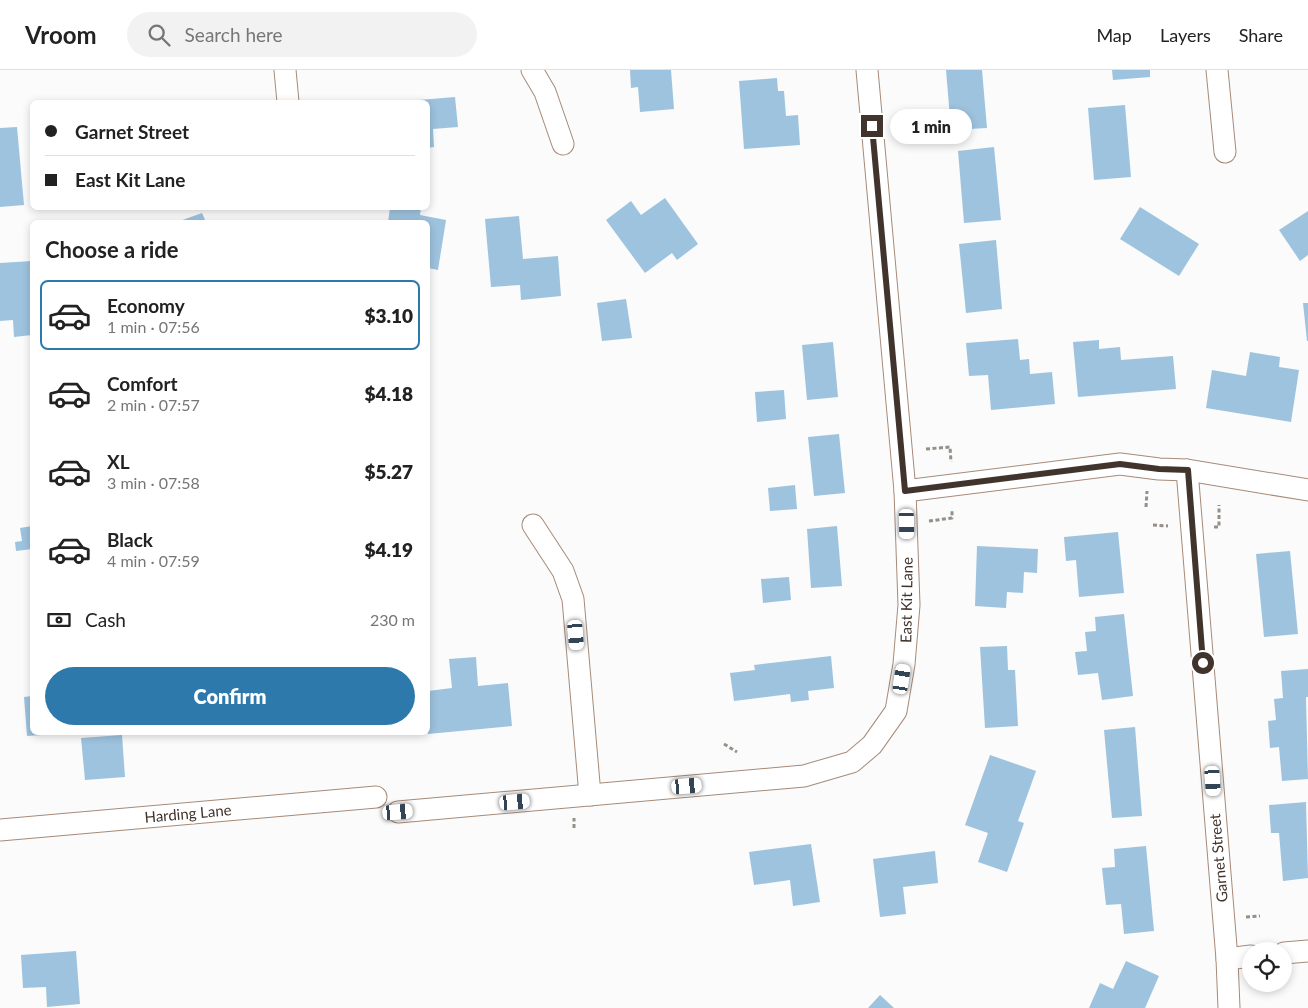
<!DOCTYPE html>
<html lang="en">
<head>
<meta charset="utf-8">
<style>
  body { margin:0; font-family:Lato,sans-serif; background:#f2f2f2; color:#222; height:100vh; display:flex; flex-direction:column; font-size:19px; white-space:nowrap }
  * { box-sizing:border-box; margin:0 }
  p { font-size:16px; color:#767676 }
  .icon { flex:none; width:28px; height:28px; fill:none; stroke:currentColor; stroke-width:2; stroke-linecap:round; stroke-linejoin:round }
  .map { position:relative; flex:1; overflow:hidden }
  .sheet { position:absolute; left:30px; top:150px; width:400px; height:515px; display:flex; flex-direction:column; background:#fff; border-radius:8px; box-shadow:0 2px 8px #0003 }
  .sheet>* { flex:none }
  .hud { position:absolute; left:30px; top:30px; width:400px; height:110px; border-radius:8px; box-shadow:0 2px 8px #0003; display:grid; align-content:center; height:110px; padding:0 15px; background:#fff }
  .buttons { position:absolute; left:1242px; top:872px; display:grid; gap:10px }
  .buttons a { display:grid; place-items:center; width:50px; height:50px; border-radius:50%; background:#fff; box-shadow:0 2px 8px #0003; font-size:25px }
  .end { position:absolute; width:22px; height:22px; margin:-11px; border:6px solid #41342d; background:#fff; box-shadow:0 0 0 2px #fff }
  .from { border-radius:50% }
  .bubble { position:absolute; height:35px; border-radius:18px; background:#fff; box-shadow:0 2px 8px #0003; font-size:16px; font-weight:800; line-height:35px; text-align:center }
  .car { position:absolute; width:15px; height:30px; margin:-15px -8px; border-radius:6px; box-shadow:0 0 4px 1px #0007; background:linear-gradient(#fff 24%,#345 0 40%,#fff 0 76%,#345 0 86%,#fff 0) }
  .hud b { display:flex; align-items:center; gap:18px; height:48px; font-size:19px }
  .hud b+b { border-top:1px solid #e0e0e0 }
  .hud i { width:12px; height:12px; background:#222 }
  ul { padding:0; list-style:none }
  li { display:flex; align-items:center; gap:15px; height:70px; margin:0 10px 8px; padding:0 5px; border:2px solid transparent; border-radius:8px }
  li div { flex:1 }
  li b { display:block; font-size:19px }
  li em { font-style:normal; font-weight:800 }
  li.current { border-color:#2d79ac }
  li>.icon { width:45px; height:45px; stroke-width:1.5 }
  h2 { padding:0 15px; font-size:22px; line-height:60px }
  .pay { display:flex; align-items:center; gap:12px; height:55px; padding:0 15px; font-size:19px }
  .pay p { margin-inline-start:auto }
  .button { display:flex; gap:10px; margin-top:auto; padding:10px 15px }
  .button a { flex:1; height:58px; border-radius:30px; background:#2d79ac; color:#fff; font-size:20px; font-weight:800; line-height:58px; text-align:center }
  header { display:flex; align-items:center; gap:30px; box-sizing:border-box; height:70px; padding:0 25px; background:#fff; border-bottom:1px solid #e0e0e0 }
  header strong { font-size:24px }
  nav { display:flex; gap:28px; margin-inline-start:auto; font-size:18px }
  .search { width:350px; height:45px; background:#f2f2f2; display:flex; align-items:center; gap:12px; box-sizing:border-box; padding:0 18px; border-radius:28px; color:#767676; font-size:19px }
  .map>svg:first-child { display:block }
</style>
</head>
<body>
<header>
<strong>Vroom</strong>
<div class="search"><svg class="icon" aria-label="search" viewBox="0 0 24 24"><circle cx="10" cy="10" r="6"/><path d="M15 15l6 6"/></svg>Search here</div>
<nav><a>Map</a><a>Layers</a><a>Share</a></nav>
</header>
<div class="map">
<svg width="1308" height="938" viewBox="0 0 1308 938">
  <rect width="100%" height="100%" fill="#fafbfa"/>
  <g fill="#9ec3df">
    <path d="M630,0H671L674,39L640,42L638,17L631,18Z"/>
    <path d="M946,0H982L987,58L951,60Z"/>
    <path d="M1112,0H1150V7L1113,10Z"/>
    <path d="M777,8L778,21H784L786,46L798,45L800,75L744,79L739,11Z"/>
    <path d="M455,27L458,57L433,59L434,77L428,78V32H419V30Z"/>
    <path d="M1125,35L1131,107L1094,110L1088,38Z"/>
    <path d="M17,57L24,135L0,137V58Z"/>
    <path d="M994,77L1001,150L964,153L958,81Z"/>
    <path d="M665,128L698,174L677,190L672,183L645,203L606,150L631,131L641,145Z"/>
    <path d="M1140,137L1199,174L1179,206L1120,169Z"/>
    <path d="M390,138H421L420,145L446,150L438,200L428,198V152H388Z"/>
    <path d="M1308,141V185L1300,191L1279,160Z"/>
    <path d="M202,143L206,152H177Z"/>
    <path d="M519,146L523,189L558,186L561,226L521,230L520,215L491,217L485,149Z"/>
    <path d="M996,170L1002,239L966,243L959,174Z"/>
    <path d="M32,191V265L14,267L13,250L0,251V193Z"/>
    <path d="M626,229L632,268L602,271L597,233Z"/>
    <path d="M1303,233H1308V271H1307Z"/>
    <path d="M1018,269L1020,290L1029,289L1030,304L1052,302L1055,334L991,340L988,305L969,306L966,273Z"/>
    <path d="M1099,270V279L1120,277L1121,290L1173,286L1176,319L1078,327L1073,272Z"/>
    <path d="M833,272L838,327L807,330L802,275Z"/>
    <path d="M1250,282L1280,287L1279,297L1299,300L1291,352L1206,338L1212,300L1246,306Z"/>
    <path d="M784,320L786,349L757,352L755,322Z"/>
    <path d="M839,364L845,423L814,426L808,367Z"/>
    <path d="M795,415L797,439L770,441L768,418Z"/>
    <path d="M32,456V479L16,481L15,472L22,471L20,458Z"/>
    <path d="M837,456L842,516L811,518L807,459Z"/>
    <path d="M1118,462L1124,523L1079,527L1076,490L1066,491L1064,467Z"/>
    <path d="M977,476L1038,479L1037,503L1024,502L1023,523L1007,522L1006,538L975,536Z"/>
    <path d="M1290,481L1298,564L1264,567L1256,484Z"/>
    <path d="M789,507L791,530L763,533L761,509Z"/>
    <path d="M1124,544L1133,626L1102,630L1098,603L1078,605L1075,582L1087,581L1085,562L1096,561L1095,547Z"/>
    <path d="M1007,576L1008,600H1015L1018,656L985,658L980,577Z"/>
    <path d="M831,586L834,618L808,621L809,630L791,632L790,624L734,631L730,603L755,600L754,595Z"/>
    <path d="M476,587L478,616L508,613L512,656L428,664V621L452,618L449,589Z"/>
    <path d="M1308,599V627H1306L1308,709L1282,711L1279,677L1270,678L1268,651L1276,650L1274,629L1283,628L1281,601Z"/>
    <path d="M32,626V662L57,664L27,666L24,627Z"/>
    <path d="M1135,657L1142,746L1112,748L1104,660Z"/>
    <path d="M122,665L125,707L85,710L81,668Z"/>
    <path d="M990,685L1036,701L1018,751L1024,753L1007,802L978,792L988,763L965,755Z"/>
    <path d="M1306,732L1308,808L1283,811L1279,763H1271L1269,735Z"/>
    <path d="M811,774L820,832L793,836L790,810L754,815L749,782Z"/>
    <path d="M1146,776L1154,861L1124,864L1121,834L1106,835L1102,798L1115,797L1114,779Z"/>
    <path d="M935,781L938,813L903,817L906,844L880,847L873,789Z"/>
    <path d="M76,881L80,934L47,937L46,917L23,918L21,885Z"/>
    <path d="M1126,891L1159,906L1145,938H1089L1100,913L1113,919Z"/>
    <path d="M880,925L894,938H868Z"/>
  </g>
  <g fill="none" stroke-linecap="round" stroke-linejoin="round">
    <defs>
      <g id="minor">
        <path d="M285,0L288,32"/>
        <path d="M532,0L545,22L563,74"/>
        <path d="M1217,0L1225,82"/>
        <path d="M1187,400L1227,889L1229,938"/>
        <path d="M905,421L1120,394L1159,399L1187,400L1308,420"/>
        <path d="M533,455L563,501L573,529L590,725"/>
        <path d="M398,742L804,706L852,692L872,675L896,641L904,594L909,535L905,421L867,0"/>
        <path d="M0,760L376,727"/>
        <path d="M1284,883L1308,881"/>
        <path d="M1227,889L1251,886"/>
      </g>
    </defs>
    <use href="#minor" stroke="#a78a78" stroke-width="23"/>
    <g stroke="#958f8a" stroke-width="3" stroke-dasharray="4 2.5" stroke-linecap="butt">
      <path d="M926,379L950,377L951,392"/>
      <path d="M1146,437L1147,421"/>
      <path d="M929,451L952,448V439"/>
      <path d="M1153,455L1168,456"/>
      <path d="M1214,457H1219V435"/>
      <path d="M724,674L737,682"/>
      <path d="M574,758V748"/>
      <path d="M1246,847L1260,846"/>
    </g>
    <use href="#minor" stroke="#fff" stroke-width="21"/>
  </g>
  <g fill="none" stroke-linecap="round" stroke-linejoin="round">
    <path stroke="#41342d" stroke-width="6" d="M872,56L905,421L1120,394L1159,399L1188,400L1203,593"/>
  </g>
  <g text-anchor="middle" stroke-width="4" stroke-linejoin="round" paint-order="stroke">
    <g font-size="15" fill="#41342d" stroke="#fff">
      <text transform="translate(907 530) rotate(-89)" y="5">East Kit Lane</text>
      <text transform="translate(188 744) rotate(-5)" y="5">Harding Lane</text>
      <text transform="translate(1219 788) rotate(-95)" y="5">Garnet Street</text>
    </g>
  </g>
</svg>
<div class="buttons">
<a><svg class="icon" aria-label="locate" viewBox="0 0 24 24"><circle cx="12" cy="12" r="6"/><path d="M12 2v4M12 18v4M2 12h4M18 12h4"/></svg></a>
</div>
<i class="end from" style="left:1203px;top:593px"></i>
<i class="end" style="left:872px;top:56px"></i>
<div class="bubble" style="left:890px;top:39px;width:82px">1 min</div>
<i class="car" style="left:907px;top:454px;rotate:179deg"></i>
<i class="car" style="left:576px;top:565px;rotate:175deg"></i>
<i class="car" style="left:902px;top:609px;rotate:9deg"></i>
<i class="car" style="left:1213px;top:711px;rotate:176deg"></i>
<i class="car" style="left:687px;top:716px;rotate:85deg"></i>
<i class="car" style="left:515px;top:732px;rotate:85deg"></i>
<i class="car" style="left:398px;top:742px;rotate:85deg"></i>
<div class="hud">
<b><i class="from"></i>Garnet Street</b>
<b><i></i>East Kit Lane</b>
</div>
<section class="sheet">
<h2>Choose a ride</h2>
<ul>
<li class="current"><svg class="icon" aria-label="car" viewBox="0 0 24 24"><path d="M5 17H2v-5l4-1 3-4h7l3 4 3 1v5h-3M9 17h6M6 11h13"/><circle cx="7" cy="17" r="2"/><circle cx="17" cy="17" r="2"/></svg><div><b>Economy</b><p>1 min · 07:56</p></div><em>$3.10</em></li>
<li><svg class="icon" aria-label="car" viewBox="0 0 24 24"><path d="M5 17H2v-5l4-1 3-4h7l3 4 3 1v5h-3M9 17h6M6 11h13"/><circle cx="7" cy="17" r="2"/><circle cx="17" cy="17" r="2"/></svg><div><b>Comfort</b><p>2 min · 07:57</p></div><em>$4.18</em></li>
<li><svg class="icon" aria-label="car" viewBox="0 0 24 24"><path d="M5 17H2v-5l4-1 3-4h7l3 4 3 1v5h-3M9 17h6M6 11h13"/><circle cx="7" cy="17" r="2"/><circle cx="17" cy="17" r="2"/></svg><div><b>XL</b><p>3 min · 07:58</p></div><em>$5.27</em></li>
<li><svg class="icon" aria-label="car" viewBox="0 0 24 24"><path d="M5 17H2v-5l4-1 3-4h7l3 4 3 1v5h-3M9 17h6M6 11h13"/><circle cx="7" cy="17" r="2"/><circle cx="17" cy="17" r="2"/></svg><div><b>Black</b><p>4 min · 07:59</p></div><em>$4.19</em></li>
</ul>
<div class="pay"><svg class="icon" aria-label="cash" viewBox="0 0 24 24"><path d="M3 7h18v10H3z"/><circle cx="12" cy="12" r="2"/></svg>Cash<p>230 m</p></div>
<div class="button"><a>Confirm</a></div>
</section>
</div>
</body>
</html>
